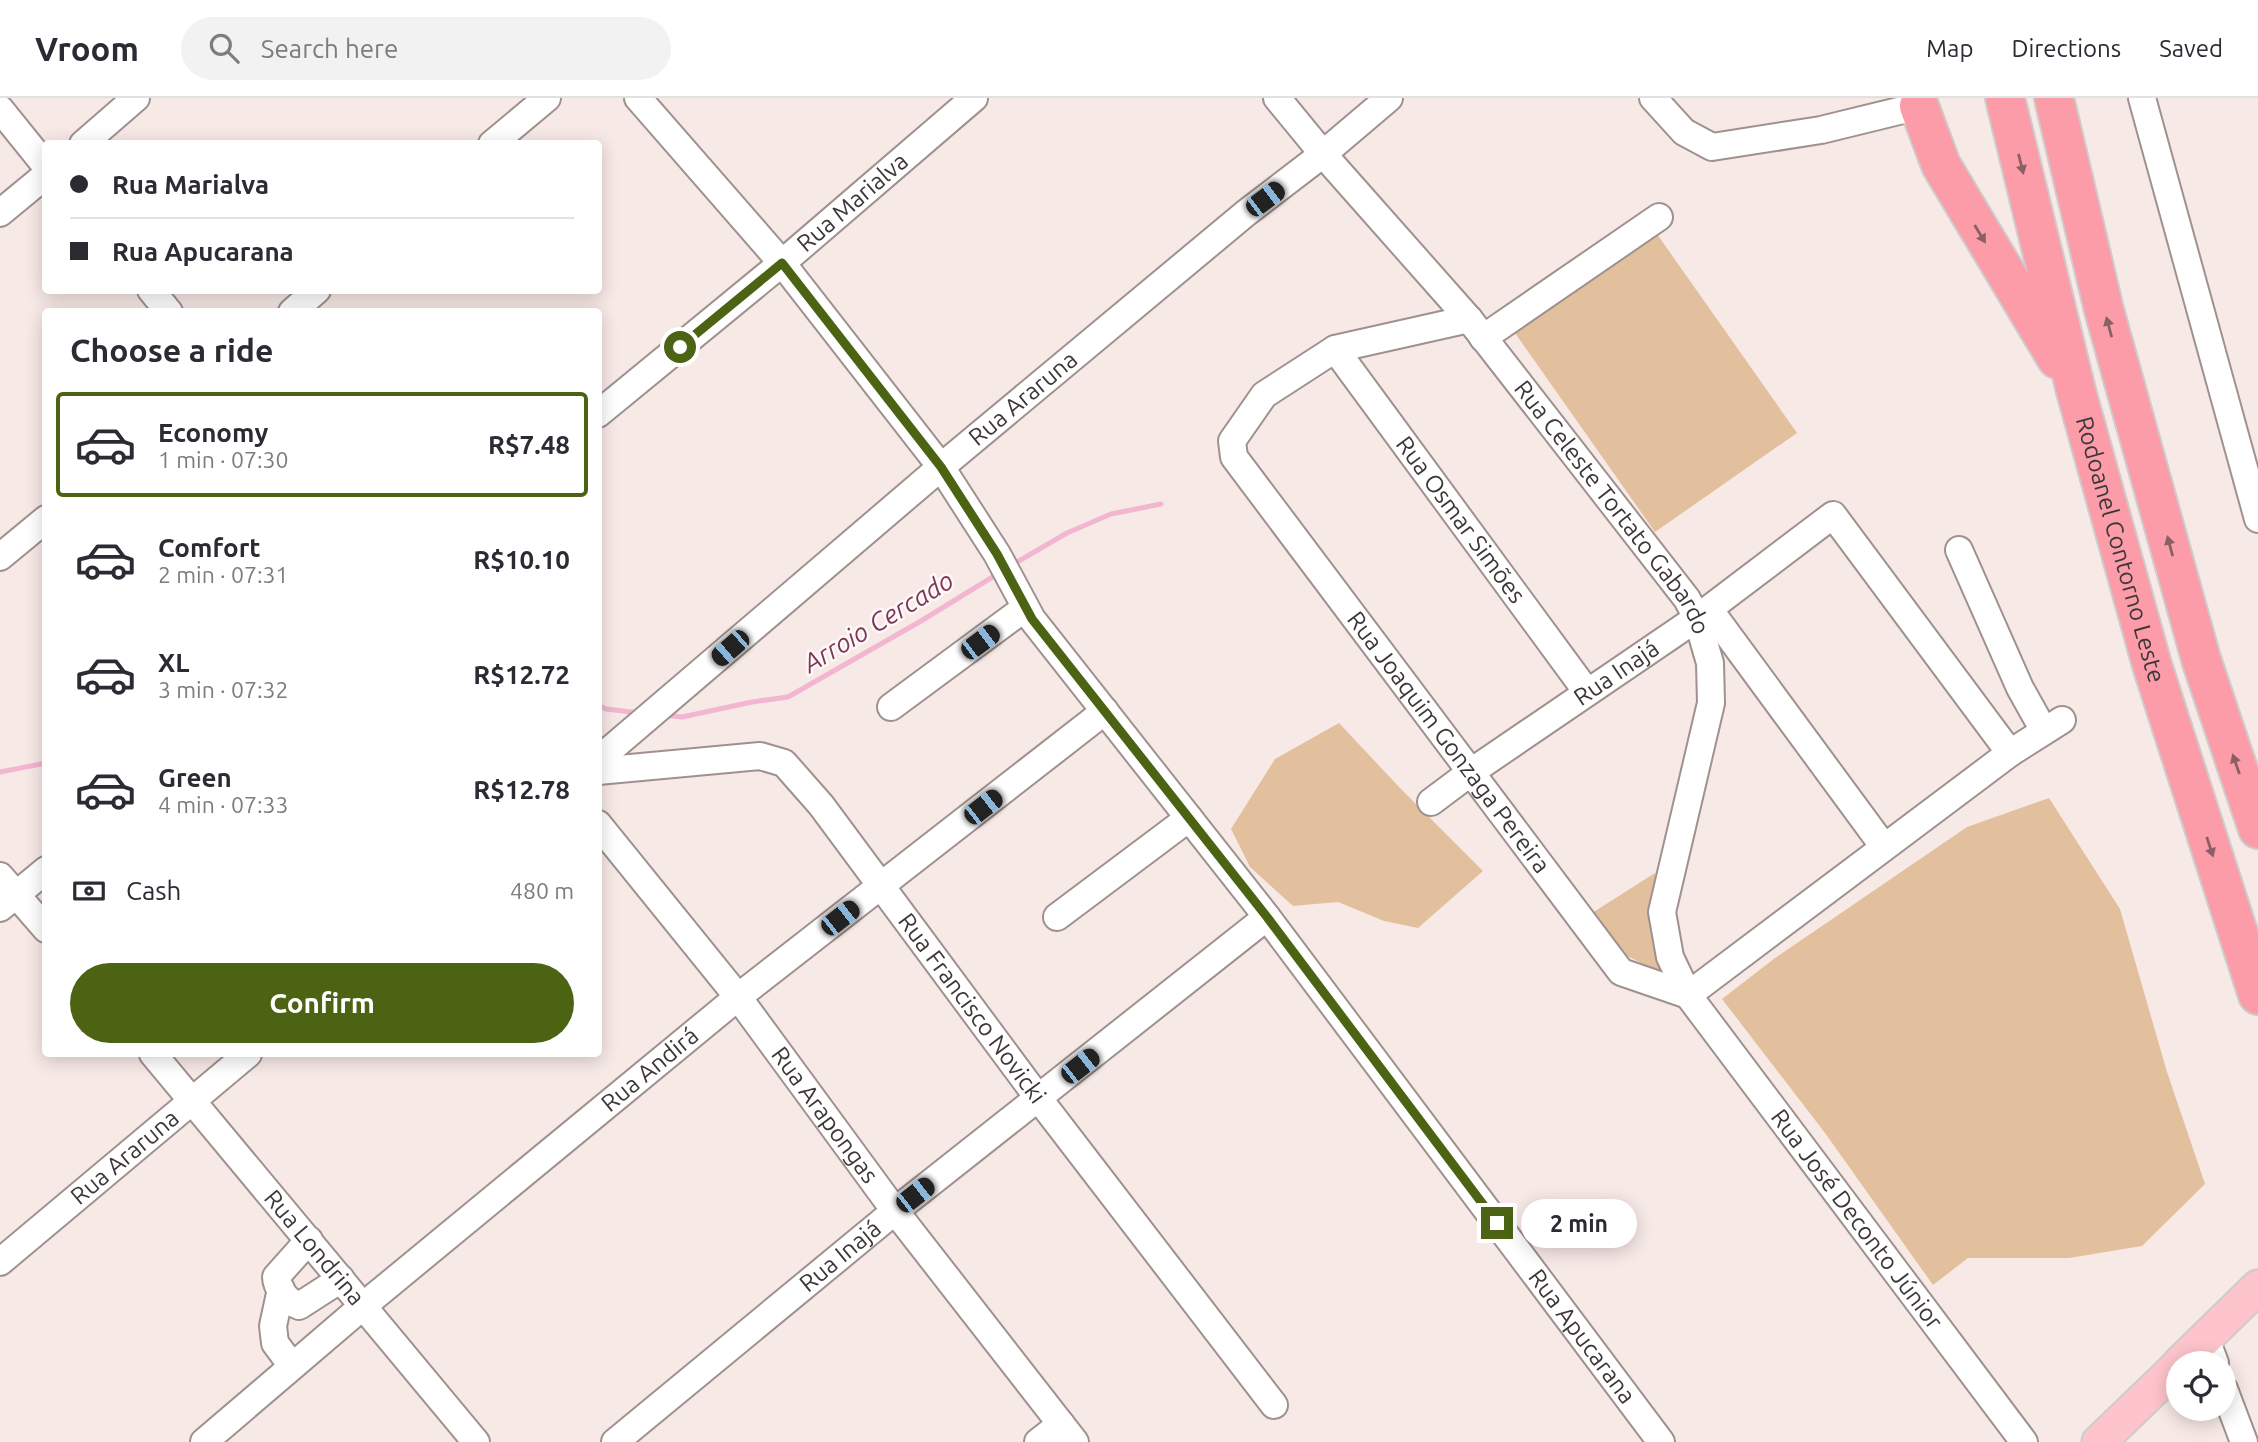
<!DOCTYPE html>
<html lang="en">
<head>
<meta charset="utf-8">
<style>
  body { margin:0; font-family:Ubuntu,sans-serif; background:#f2f2f3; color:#2b2b33; height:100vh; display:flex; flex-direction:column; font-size:26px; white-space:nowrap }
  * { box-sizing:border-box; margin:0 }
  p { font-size:23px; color:#7c7c81 }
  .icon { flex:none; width:38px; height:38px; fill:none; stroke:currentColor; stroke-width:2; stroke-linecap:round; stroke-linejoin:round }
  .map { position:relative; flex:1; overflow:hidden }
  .sheet { position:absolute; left:42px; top:210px; width:560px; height:749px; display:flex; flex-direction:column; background:#fff; border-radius:7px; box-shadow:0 4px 18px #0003 }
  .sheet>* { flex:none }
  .banner { position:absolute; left:42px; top:42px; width:560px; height:154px; border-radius:7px; box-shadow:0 4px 18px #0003; display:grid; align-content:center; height:154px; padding:0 28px; background:#fff }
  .controls { position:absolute; left:2166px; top:1253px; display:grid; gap:14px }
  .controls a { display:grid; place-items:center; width:70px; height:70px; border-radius:50%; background:#fff; box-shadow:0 4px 18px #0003; font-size:35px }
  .end { position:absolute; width:32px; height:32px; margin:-16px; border:9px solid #4b6312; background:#fff; box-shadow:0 0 0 4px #fff }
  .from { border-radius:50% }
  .bubble { position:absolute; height:49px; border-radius:24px; background:#fff; box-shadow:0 4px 18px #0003; font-size:23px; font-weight:700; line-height:49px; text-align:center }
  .car { position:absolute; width:21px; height:42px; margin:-21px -10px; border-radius:9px; box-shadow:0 0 5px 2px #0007; background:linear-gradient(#222 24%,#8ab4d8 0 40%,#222 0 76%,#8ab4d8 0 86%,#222 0) }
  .banner b { display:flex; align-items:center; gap:24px; height:66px; font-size:26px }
  .banner b+b { border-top:2px solid #e1e1e2 }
  .banner i { width:18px; height:18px; background:#2b2b33 }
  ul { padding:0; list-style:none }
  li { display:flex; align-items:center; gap:21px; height:105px; margin:0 14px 10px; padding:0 14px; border:4px solid transparent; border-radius:7px }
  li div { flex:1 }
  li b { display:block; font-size:26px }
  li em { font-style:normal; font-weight:700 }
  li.on { border-color:#4b6312 }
  li>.icon { width:63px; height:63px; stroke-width:1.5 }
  h2 { padding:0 28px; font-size:32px; line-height:84px }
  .pay { display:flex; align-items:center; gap:18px; height:77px; padding:0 28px; font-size:26px }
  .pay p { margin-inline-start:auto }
  .cta { display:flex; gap:14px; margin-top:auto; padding:14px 28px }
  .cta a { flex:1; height:80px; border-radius:42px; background:#4b6312; color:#fff; font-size:28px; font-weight:700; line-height:80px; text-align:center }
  header { display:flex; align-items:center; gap:42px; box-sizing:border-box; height:98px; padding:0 35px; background:#fff; border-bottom:2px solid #e1e1e2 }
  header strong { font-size:33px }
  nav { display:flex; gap:38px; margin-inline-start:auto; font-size:24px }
  .search { width:490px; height:63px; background:#f2f2f3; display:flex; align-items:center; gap:18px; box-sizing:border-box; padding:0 24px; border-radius:38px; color:#7c7c81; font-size:26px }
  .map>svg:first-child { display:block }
</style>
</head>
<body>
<header>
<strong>Vroom</strong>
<div class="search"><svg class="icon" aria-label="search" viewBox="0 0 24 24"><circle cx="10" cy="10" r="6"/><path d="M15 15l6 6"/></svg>Search here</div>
<nav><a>Map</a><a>Directions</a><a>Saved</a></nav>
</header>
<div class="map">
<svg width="2258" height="1344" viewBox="0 0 2258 1344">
  <rect width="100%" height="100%" fill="#f7e9e6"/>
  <g fill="#e3c09d">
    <path d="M1657,136L1797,335L1655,434L1515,235Z"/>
    <path d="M1339,625L1401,691L1483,773L1418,830L1384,823L1338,804L1293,808L1250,769L1231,731L1275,661Z"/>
    <path d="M2049,700L2120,811L2167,974L2205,1086L2142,1148L2069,1160H1968L1933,1187L1825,1035L1722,901L1775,860L1967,729Z"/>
    <path d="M1655,775L1656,823L1664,877L1614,851L1592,815Z"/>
  </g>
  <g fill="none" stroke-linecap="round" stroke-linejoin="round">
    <g stroke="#f3b6d0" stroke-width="5">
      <path d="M1010,468L1067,435L1111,416L1161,406"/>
      <path d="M598,607L606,611L640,615"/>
      <path d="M663,617L682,619L752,604L788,599L921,523L999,475"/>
      <path d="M0,674L46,665"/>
    </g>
    <defs>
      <g id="minor">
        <path id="s1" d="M638,0L782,165L941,369L997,456L1032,521L1267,819L1661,1344"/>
        <path id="s2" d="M1277,0L1323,56L1469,221L1687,501L1697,520L1710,565L1711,605L1662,814L1670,859L1688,897L2024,1344"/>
        <path d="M1653,0L1684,34L1712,49L1821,32L1919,8"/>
        <path d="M2142,0L2258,421"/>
        <path d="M0,11L46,68"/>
        <path d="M83,46L136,0"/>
        <path d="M492,46L547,0"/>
        <path d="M0,115L46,77"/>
        <path d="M151,192L169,214"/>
        <path d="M292,214L317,192"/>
        <path id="s3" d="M1469,221L1335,251L1264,297L1232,343L1234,359L1621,874L1688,897"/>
        <path d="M1483,240L1659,119"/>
        <path id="s4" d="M1335,251L1587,594"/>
        <path id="s5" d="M598,316L782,165L974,0"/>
        <path d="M1959,452L2020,590L2044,633"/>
        <path d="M0,459L46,421"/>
        <path d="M1709,511L1884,749"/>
        <path d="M891,609L1025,510"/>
        <path id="s6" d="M598,662L941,369L1246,115L1323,56L1389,0"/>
        <path id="s7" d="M598,673L760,658L784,665L821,707L1039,1001L1274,1307"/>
        <path id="s8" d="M1431,704L1471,674L1697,520L1833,417L2010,655"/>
        <path id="s9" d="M598,726L738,899L895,1113L1075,1344"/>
        <path d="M0,778L46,831"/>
        <path d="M0,810L46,772"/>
        <path d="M1057,819L1189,720"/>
        <path d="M1688,897L2010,655L2062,622"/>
        <path id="s10" d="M153,956L476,1344"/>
        <path d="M309,1142L276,1179C276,1190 288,1204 299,1208L341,1181"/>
        <path id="s11" d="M0,1164L248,956"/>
        <path d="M281,1191L273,1228L275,1245L292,1268"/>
        <path d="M2206,1241L2215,1265"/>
        <path d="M2224,1291L2244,1344"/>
        <path id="s12" d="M204,1344L363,1208L738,899L1105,613"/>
        <path id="s13" d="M615,1344L895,1113L1267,819"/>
        <path d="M1038,1344L1061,1326"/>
      </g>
      <g id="major">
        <path d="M2180,1265L2258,1189"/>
        <path d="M2099,1344L2179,1267"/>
      </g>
      <g id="highway">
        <path id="s14" d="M2005,0L2076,293L2152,567L2258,897"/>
        <path d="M2054,0L2104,212L2201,561L2258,731"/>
        <path d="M1919,8L1941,67L2057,261"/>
      </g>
    </defs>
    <use href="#minor" stroke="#9e918e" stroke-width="30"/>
    <use href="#major" stroke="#cdcbcb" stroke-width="37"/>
    <use href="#highway" stroke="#cdcbcb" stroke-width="42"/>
    <use href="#minor" stroke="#fff" stroke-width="26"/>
    <use href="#major" stroke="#fdc4cb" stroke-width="33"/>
    <use href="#highway" stroke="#fc9ca9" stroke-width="38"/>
  </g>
  <defs><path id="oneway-solid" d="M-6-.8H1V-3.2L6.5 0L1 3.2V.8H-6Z" transform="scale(1.75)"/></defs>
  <g fill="#896065">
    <use href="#oneway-solid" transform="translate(2021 66) rotate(76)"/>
    <use href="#oneway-solid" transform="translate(1980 136) rotate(59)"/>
    <use href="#oneway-solid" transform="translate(2109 229) rotate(-105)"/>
    <use href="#oneway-solid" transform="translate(2170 448) rotate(-105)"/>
    <use href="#oneway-solid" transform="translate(2236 666) rotate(-109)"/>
    <use href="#oneway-solid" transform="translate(2210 749) rotate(72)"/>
  </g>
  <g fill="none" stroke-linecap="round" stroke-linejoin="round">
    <path stroke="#4b6312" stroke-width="9" d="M680,249L782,165L941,369L997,456L1032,521L1267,819L1497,1125"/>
  </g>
  <g text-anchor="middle" stroke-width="5" stroke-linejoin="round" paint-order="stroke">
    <g font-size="24" fill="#3d3837" stroke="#fef8f7">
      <text dy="8" stroke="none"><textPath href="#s5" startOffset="331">Rua Marialva</textPath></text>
      <text dy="8" stroke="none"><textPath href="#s6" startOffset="558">Rua Araruna</textPath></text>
      <text dy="8" stroke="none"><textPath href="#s2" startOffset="530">Rua Celeste Tortato Gabardo</textPath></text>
      <text dy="8" stroke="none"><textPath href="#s4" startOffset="212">Rua Osmar Simões</textPath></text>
      <text dy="8" stroke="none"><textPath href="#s14" startOffset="466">Rodoanel Contorno Leste</textPath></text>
      <text dy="8" stroke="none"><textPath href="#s8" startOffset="226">Rua Inajá</textPath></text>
      <text dy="8" stroke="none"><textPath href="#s3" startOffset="651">Rua Joaquim Gonzaga Pereira</textPath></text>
      <text dy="8" stroke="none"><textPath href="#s7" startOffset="497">Rua Francisco Novicki</textPath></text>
      <text dy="8" stroke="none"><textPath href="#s12" startOffset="581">Rua Andirá</textPath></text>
      <text dy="8" stroke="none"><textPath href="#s9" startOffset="369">Rua Arapongas</textPath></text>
      <text dy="8" stroke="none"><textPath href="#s11" startOffset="163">Rua Araruna</textPath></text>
      <text dy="8" stroke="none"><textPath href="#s2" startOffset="1339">Rua José Deconto Júnior</textPath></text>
      <text dy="8" stroke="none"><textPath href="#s10" startOffset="252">Rua Londrina</textPath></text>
      <text dy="8" stroke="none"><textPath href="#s13" startOffset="292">Rua Inajá</textPath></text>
      <text dy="8" stroke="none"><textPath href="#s1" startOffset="1559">Rua Apucarana</textPath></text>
    </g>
    <g font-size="26" font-style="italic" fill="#7d3659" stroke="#fef8f7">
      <text transform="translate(878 524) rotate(-31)" y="9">Arroio Cercado</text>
    </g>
  </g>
</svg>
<div class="controls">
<a><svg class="icon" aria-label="locate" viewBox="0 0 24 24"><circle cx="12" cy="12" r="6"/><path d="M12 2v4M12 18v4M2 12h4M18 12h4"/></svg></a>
</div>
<i class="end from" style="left:680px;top:249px"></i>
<i class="end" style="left:1497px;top:1125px"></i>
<div class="bubble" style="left:1521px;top:1101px;width:116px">2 min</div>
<i class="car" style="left:1265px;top:101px;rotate:53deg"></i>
<i class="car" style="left:980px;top:544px;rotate:53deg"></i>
<i class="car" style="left:730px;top:550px;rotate:229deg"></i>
<i class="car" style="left:983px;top:709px;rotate:52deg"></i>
<i class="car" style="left:840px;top:820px;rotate:52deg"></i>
<i class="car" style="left:1080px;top:968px;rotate:52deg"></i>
<i class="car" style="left:915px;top:1097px;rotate:52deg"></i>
<div class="banner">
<b><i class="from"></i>Rua Marialva</b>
<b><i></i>Rua Apucarana</b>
</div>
<section class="sheet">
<h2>Choose a ride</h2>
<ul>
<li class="on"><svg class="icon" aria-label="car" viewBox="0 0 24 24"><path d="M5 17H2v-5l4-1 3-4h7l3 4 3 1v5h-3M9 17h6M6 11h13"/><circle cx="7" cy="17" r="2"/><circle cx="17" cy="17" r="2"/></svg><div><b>Economy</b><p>1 min · 07:30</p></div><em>R$7.48</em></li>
<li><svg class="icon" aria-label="car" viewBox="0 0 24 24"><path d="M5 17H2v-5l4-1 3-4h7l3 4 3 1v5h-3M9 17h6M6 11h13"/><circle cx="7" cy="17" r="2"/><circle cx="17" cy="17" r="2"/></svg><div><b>Comfort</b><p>2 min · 07:31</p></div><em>R$10.10</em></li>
<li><svg class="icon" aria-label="car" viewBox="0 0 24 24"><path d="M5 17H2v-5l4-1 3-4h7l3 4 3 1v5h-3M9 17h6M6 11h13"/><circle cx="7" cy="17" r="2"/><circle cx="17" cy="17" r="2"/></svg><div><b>XL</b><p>3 min · 07:32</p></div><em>R$12.72</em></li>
<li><svg class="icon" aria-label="car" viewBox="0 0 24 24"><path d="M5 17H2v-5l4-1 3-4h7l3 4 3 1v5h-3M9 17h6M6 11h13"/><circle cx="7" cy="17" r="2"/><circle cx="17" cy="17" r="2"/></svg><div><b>Green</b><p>4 min · 07:33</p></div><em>R$12.78</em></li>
</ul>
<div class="pay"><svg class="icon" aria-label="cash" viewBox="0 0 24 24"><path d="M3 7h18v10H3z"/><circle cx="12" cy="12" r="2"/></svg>Cash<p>480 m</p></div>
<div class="cta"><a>Confirm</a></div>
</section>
</div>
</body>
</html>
